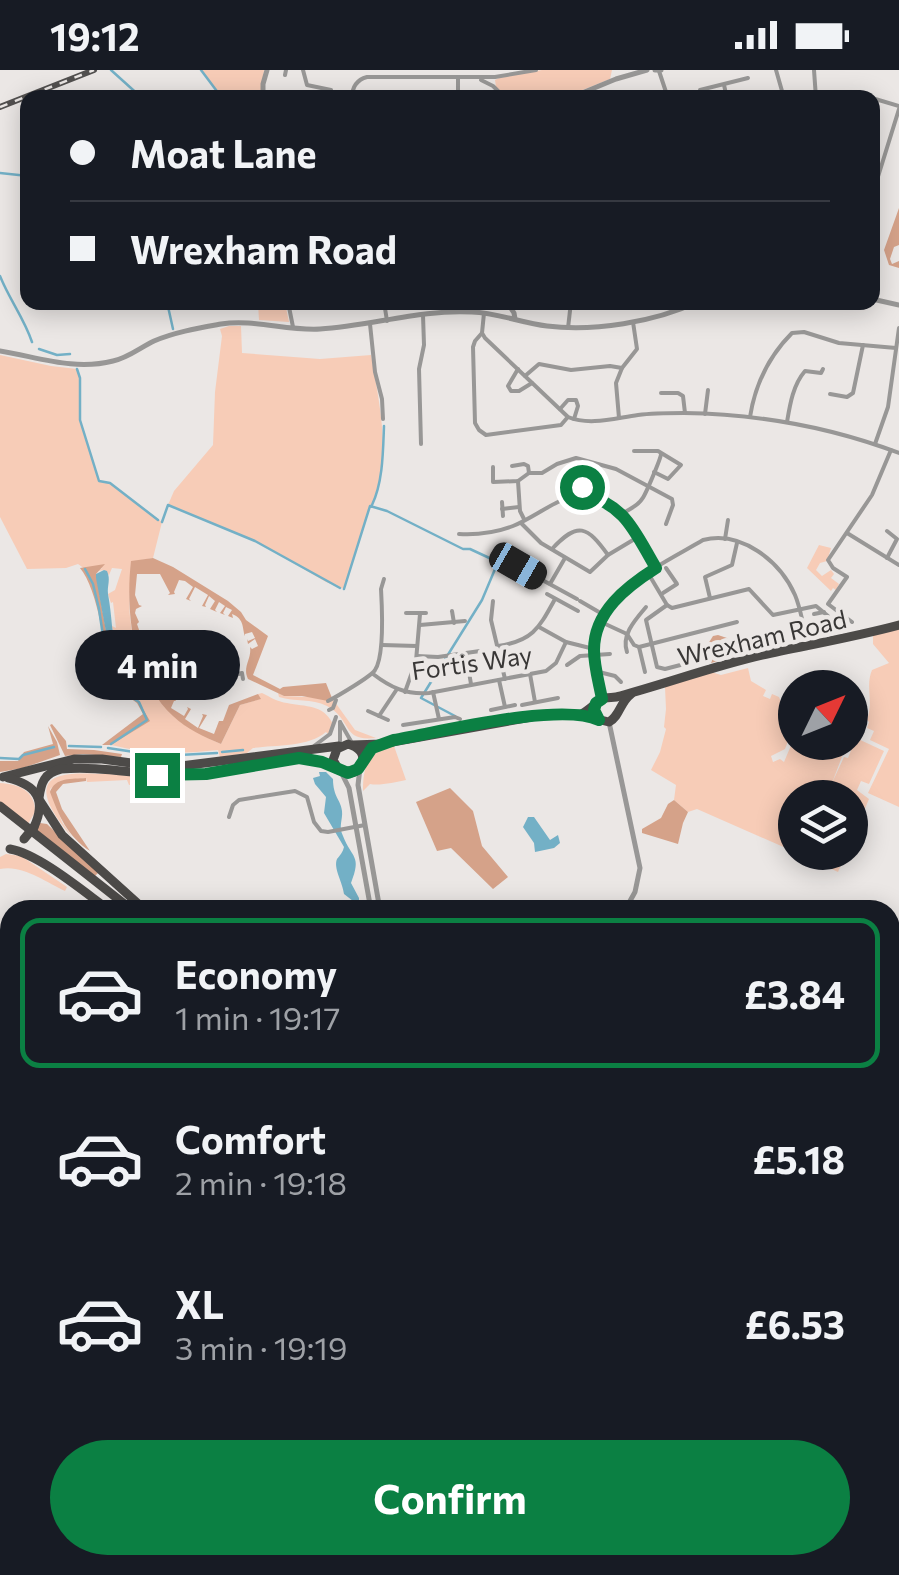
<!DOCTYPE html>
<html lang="en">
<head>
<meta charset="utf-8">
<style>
  body { margin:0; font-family:Commissioner,sans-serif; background:#242831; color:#f1f3f6; height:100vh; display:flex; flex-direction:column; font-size:38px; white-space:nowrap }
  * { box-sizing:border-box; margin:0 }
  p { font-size:32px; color:#9ea1a6 }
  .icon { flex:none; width:55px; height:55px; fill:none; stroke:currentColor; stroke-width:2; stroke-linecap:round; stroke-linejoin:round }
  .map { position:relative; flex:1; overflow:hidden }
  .details { position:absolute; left:0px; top:830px; width:900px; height:675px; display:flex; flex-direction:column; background:#171b24; border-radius:30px 30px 0 0; box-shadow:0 5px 25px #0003 }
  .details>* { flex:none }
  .top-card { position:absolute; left:20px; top:20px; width:860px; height:220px; border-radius:20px; box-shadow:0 5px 25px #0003; display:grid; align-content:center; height:220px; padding:0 50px; background:#171b24 }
  .needle { width:65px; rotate:47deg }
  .fabs { position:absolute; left:778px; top:600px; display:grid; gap:20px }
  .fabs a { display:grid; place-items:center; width:90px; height:90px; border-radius:50%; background:#171b24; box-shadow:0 5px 25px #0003; font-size:50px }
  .end { position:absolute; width:45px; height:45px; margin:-22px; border:12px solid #0b8043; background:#fff; box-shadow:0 0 0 5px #fff }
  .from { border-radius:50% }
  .bubble { position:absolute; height:70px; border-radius:35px; background:#171b24; box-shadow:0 5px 25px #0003; font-size:32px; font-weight:700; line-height:70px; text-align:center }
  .car { position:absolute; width:30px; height:60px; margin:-30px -15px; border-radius:12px; box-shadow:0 0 8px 2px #0007; background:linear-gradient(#222 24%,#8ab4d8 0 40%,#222 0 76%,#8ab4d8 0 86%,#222 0) }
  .top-card b { display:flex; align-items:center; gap:35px; height:95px; font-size:38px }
  .top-card b+b { border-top:2px solid #363941 }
  .top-card i { width:25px; height:25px; background:#f1f3f6 }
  ul { padding:18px 0 0; list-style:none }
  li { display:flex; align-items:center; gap:30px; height:150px; margin:0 20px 15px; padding:0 30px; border:5px solid transparent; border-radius:20px }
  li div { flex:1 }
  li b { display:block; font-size:38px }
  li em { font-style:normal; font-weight:700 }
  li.current { border-color:#0b8043 }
  li>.icon { width:90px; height:90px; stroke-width:1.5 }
  .cta { display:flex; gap:20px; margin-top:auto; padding:20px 50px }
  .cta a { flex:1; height:115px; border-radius:60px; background:#0b8043; color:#fff; font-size:40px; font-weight:700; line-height:115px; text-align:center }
  .status { display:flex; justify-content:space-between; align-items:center; height:70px; padding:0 50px; background:#171b24; direction:ltr }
  .status svg { height:28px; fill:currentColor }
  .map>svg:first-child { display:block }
</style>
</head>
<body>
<div class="status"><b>19:12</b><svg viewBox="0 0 49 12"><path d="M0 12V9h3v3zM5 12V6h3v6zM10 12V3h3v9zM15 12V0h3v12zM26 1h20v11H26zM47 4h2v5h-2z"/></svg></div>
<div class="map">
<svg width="899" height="1505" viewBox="0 0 899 1505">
  <rect width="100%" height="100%" fill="#ebe7e5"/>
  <g fill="#f7ccb7">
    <path d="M201,0H264L261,27H222Z"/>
    <path d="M542,0H612L610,9L565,27H507L496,17L495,10L499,8Z"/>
    <path d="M258,233H285L289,252L259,250Z"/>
    <path d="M229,256H241L242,283L320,289L371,285C379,331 394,397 370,437L344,519L326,512L255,471L168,435L174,421L213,375L215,322L222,266L220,259Z"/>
    <path d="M0,285L51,296L77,299L80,308V350L99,410L110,413L162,452L153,488L131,492C131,510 128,529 130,547C137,606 166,651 221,674L240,635L260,629L258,624L262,623C270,627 278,632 287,633C306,637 323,634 333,654L328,664L326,662C309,677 275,675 253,678L247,683L220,687L218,680C182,684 147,684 111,675L130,663L145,643L136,627L130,603C116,595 115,571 112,556L116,558L113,532L111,533L108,524L115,520L122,499L112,498L109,505L104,500L98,501L102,498L85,499L78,494L66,498L27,499L0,447Z"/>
    <path d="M819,475L831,478L827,491L820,493L816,500L822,506L831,500L834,504L831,508L839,514L836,520L833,518L831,521L807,498Z"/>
    <path d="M899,558V737L868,723L889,679L870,670L874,661L867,658L869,652L867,650C874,631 865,617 872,600L889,593L873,574V565Z"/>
    <path d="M176,571C184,589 186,583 201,593L205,592C217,597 234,602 231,618L228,617L222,602L214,598H204L201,594L191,591L177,624L175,623L161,599L173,593V582L177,577Z"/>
    <path d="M748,598L751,611L766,620L763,626L770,629L772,624L779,627L792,661L785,679L771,686L773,692L780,689L784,692L795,666V672L816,673L843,684L832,713L844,687L848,688L856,668L884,681L869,714L861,711L857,720L869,729L850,774V728H795V782L697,739L688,742L674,730L676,715L651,700L660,682L666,659L664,657L666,639L665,617L711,602L721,605Z"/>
    <path d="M278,623L284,626L332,628L355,660L376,668C341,672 353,650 327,636C311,628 295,632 279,627Z"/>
    <path d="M390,673L394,676L406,710C395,712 380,716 370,714L363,721C363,695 368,686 390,673Z"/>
    <path d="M109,704L147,707L150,708V712L129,715L127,710L87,712L86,708L60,711L50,719L62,752L72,767C61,754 28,715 60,706C74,702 94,704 109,704Z"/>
    <path d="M0,713C19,714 35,721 35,742L28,754L0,732Z"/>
    <path d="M796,782H846V783L838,802Z"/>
    <path d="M6,784L21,786L67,817L65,821C46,812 22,794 0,799V787Z"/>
  </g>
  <g fill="#d5a289">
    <path d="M899,138V175L894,177L890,189L892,194L899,191V198L889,195L884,180Z"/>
    <path d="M153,488L173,497L228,531L241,542L246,550L268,566L253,605L280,619L283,617L326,613L332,628L328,631L302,626H284L248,609C242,597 252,589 250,577L252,579L258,576L255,569L248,574L247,569L248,571L255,568L252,562L245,564V566C242,559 245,549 232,544L233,548L228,546L232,540L226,537L223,543L225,545L220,543L225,536L219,532L215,540L217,542L210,539L215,531L209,526L205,535L206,537L202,536L208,525L195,517L189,529L191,531L186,529L193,517L185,511L179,510L174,522L175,524L168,525L170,523L160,504H137L135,525L139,535L142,536L136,539L135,543L139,552L137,554C143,569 143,585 150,600L157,596L165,615L176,631H174L171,638L184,646L188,639L187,637L191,639L185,649L198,658L203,646L202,644L207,645L199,658L214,664L219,651H223L229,635L258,624L261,629L240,635L221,674C204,667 187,659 173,646C133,609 125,543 131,491Z"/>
    <path d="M105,494L96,504L115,611L118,614L126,604L123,599L130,603L136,627L150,651L111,675H102L143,644L137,633L108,612C107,584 98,519 80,498Z"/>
    <path d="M718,565L727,568L734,581L745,583L711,593L708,574L713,566Z"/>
    <path d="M52,654L66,671L67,679L94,680L122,684L121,687L83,684L65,686L50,655Z"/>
    <path d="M48,656L57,672L60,685L23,698L0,702V691H18L24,682L53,674Z"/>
    <path d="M86,708V711L63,714L56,722L62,739L90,781C67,766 59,746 50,722C55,707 72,709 86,708Z"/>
    <path d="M450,718L473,741L482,776L508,807L493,819L451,778L437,781L416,732Z"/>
    <path d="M674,730L688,742L683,753L678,774L642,763V759L661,748L668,734Z"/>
    <path d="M40,753L47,754L98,803L95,806L36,760Z"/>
    <path d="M899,1119V1219L890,1229V1127Z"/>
    <path d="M890,1245L899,1249V1303L890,1300Z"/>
    <path d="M502,1495H551L559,1505H492Z"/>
    <path d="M610,1495H684L699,1504L607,1505Z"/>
  </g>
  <g fill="#73b0c6">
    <path d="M104,500L107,501C111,510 107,515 108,524C110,535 111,545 112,556C114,575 123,592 126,610L122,615L118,614L114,605L96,508V504Z"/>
    <path d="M319,702H326L333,709C333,727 341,730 342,741C343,750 338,756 343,766C352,789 362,785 351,813L359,828V840H352L353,831L344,824C343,813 333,798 337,789C340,785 343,782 344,777L324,743L326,727L315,714L313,708L320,706Z"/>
    <path d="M528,747H534L550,770L558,765L560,773L554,778L535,782L534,773L523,757Z"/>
  </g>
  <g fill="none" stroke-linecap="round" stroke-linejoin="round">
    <g stroke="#73b0c6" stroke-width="2.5">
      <path d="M111,0L142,28"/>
      <path d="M201,0L222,28"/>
      <path d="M0,103L28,106"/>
      <path d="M0,206C9,229 24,248 32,272"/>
      <path d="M167,232L173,259"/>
      <path d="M39,279L57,285L70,284"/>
      <path d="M77,299L80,308V350L99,411L110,413L158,450"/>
      <path d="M372,435C383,412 383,382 384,356"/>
      <path d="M162,452L168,435L255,471L340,518"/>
      <path d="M85,499L93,514L99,539L110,613L139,632L147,650L111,674"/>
      <path d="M344,519L370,436L387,441L463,479H470L498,492L482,530L421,628L455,646"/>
      <path d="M69,676L101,677"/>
      <path d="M108,678L160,686L217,683"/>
      <path d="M222,682L243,680"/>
      <path d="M0,688L19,689L23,685L54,677"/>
      <path d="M0,1178L10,1183"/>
    </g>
    <g stroke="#989796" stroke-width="4">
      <path d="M303,0L307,15L331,20"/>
      <path d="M776,0L784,28"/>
      <path d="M814,0L816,28"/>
      <path d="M659,1L668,28"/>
      <path d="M285,5L286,0"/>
      <path d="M481,10L493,16L505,28"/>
      <path d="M724,15L727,28"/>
      <path d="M700,20L748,8"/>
      <path d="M352,28C352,17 356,10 367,7H495L536,0"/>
      <path d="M458,28V7"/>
      <path d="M852,28L854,24L872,28"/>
      <path d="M872,28L899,36"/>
      <path d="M872,126L899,39"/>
      <path d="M288,232L293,257"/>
      <path d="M384,232L387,251"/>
      <path d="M484,243L482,263L485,268L568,347C590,356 615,348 638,345C653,343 669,343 684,343C758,344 830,357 899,383"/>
      <path d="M370,254L375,302L382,329L383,349"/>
      <path d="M568,258L571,232"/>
      <path d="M482,263L475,271L473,277L475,353L479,360L486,365L561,355L567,348"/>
      <path d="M518,299L508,316L511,321H519L532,313"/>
      <path d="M525,306L539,294L571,300L610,296L622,298"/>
      <path d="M661,323H678L683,326L685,343"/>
      <path d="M830,324L847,327L853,323L863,275"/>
      <path d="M560,339L568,330H576L578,336L574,349"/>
      <path d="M705,344L708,320"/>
      <path d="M750,347C755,315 769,286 792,263L804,262L839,273L896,278"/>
      <path d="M619,348L616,313L622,298L637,279L633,252"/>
      <path d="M787,352C790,334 793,315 805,301L821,303L823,299"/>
      <path d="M421,374L419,299L424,275L423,245"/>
      <path d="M875,374L888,337L899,258"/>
      <path d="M634,381H658L681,395L668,409L654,402"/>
      <path d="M512,396L524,394L528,396L529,403"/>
      <path d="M493,397V412L518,411L529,403H542L557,394L576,388L616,399L672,429L673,435L666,454"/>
      <path d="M518,411L520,441L524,449"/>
      <path d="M582,424L581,402L585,392"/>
      <path d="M502,432L503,446"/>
      <path d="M502,439L519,437"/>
      <path d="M622,444C629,439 638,436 642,429C645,426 661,388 661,384"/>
      <path d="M521,453L541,473L590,502L608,485L638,467"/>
      <path d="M847,463L899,495"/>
      <path d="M459,464C478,465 495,463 513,456C548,442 580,404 617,440C634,456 644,478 655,498"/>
      <path d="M725,469L728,450"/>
      <path d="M552,479C578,451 587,456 608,485"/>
      <path d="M887,488L897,469L887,461"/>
      <path d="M508,496L510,493L513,494L577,529"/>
      <path d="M648,503L667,535L672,538L749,519L773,545L816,536L828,546L826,550L816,553"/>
      <path d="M550,514L565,488"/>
      <path d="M663,523L677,514L666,498"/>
      <path d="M547,524L578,541"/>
      <path d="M710,528L705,507L732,495L737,473"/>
      <path d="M493,531L491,550L505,609"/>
      <path d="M580,531L604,545"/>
      <path d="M667,535L646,550L657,597L665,599L692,592"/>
      <path d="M452,541L454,553"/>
      <path d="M406,543H426"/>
      <path d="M814,544L824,542"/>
      <path d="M601,552L627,564L634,575L639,577L737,552"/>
      <path d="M852,552L828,534L847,507L833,498L828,490L872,425L891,380"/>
      <path d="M420,555L465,551"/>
      <path d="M539,557L566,572L594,579"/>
      <path d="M382,575L417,576"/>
      <path d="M498,576C533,571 539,558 555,529"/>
      <path d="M639,577L645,602"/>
      <path d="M627,582C621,565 635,550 646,537"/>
      <path d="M466,585L471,614"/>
      <path d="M417,586L438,587L480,581"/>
      <path d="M567,595L580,586L610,584"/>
      <path d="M599,602L615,606L621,612"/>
      <path d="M373,604C390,617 406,625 429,623L546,601L556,593L566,572"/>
      <path d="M530,604L535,632"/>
      <path d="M235,605L242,603L243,609"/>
      <path d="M499,610L505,637"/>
      <path d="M405,622L416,591L420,544"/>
      <path d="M433,622L439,649"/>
      <path d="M602,628C599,613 595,597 594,582C593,524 661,495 703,470C741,460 780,491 795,525C801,539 803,557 808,572"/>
      <path d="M328,631C336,627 372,606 375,600C385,585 382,537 381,519L384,509"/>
      <path d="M522,635L558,628"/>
      <path d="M329,640L333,638L336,630"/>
      <path d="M491,640L515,635"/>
      <path d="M368,641L388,650"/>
      <path d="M379,646L397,619"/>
      <path d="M340,652L352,673"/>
      <path d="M340,652V676"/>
      <path d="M403,655L455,647L460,649"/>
      <path d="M314,676L330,664L336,647"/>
      <path d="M229,747L233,735L239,730L295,721L307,727L314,752L321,761L328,762L365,755"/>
      <path d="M303,837L333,834L350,840"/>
      <path d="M502,840L505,838"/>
      <path d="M735,1495L737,1505"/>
      <path d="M601,1505L607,1495"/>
    </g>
    <g stroke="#989796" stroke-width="5">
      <path d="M655,0H661"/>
      <path d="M263,28V14L267,0"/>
      <path d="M570,28L616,9L647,0"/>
      <path d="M872,229L899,235"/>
      <path d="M507,232L514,243L515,249"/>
      <path d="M0,281C38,287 74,301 113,291C128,288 141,277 154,271C175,262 199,258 221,254C254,249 287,261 320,259C371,256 421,239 472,242C498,243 522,253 547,256C593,262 655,252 697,232"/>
      <path d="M609,652L640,798L635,822L625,840"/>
      <path d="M360,698L358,715L380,840"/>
      <path d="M341,702L349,718L371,840"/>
      <path d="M0,1085L10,1089"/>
      <path d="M890,1435L899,1426"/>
      <path d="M689,1495L705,1505"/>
      <path d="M823,1505L832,1495"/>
    </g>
    <g stroke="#4c4a48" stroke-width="9">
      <path d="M580,645C590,640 599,629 605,628C610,627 615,628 620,626C668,613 714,596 762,585C808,575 854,567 899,555"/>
      <path d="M353,675L381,674L548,644L580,645L609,652C620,646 620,632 631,624"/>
      <path d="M3,707L74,689H102L153,696H181L339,676"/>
      <path d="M8,708C36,715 47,729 34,757"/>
      <path d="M39,728C41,713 44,703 61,699C104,695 147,707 191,705C227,703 262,689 297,688C305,688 313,689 320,691C332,695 351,713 361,696C367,684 358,677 348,674L337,679L333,690L339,700"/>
      <path d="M40,731L62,765L145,840"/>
      <path d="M0,736L132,840"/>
      <path d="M10,779C39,784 84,822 109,840"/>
      <path d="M890,1325L899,1327"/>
      <path d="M890,1334L899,1336"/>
    </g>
    <defs>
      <path id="rail" d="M0,37L94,0"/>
    </defs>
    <use href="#rail" stroke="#52504f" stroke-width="6"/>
    <use href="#rail" stroke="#ebe7e5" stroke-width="2.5" stroke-dasharray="8" stroke-linecap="butt"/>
    <path stroke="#4c4a48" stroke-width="9" d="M24,769L34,757"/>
  </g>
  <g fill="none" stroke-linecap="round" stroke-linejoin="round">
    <path stroke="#0b8043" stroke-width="12" d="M157,705L206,704L299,688L322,692L348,703L358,699L372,678L394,670C440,662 560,632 599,650L594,640L596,633L602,629C599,613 594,596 594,580C594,542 626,517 656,498C635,463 626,434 582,424V417"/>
  </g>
  <g text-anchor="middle" stroke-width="9" stroke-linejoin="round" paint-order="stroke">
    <g font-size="25" fill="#393736" stroke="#ebe7e5">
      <text transform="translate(762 568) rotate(-13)" y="9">Wrexham Road</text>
      <text transform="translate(472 593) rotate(-8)" y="9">Fortis Way</text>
    </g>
  </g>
</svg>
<div class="fabs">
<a><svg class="needle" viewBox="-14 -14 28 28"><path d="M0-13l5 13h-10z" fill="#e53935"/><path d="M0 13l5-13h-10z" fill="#9ea1a6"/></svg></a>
<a><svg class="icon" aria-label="layers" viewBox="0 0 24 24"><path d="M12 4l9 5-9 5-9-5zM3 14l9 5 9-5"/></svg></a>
</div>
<i class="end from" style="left:582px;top:417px"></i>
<i class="end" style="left:157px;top:705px"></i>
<div class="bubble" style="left:75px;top:560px;width:165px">4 min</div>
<i class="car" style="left:518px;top:496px;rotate:120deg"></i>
<div class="top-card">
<b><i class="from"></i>Moat Lane</b>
<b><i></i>Wrexham Road</b>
</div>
<section class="details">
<ul>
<li class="current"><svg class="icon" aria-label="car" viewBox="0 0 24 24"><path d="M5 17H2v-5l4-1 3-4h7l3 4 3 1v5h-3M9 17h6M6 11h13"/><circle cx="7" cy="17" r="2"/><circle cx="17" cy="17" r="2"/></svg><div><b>Economy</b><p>1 min · 19:17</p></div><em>£3.84</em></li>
<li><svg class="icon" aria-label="car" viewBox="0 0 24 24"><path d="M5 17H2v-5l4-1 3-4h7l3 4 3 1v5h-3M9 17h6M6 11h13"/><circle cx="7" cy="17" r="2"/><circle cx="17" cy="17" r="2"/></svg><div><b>Comfort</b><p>2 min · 19:18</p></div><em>£5.18</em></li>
<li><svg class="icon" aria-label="car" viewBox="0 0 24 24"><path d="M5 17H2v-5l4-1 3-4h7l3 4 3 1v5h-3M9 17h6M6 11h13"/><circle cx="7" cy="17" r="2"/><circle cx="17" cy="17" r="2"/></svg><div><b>XL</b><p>3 min · 19:19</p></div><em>£6.53</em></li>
</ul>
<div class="cta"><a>Confirm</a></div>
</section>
</div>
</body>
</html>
